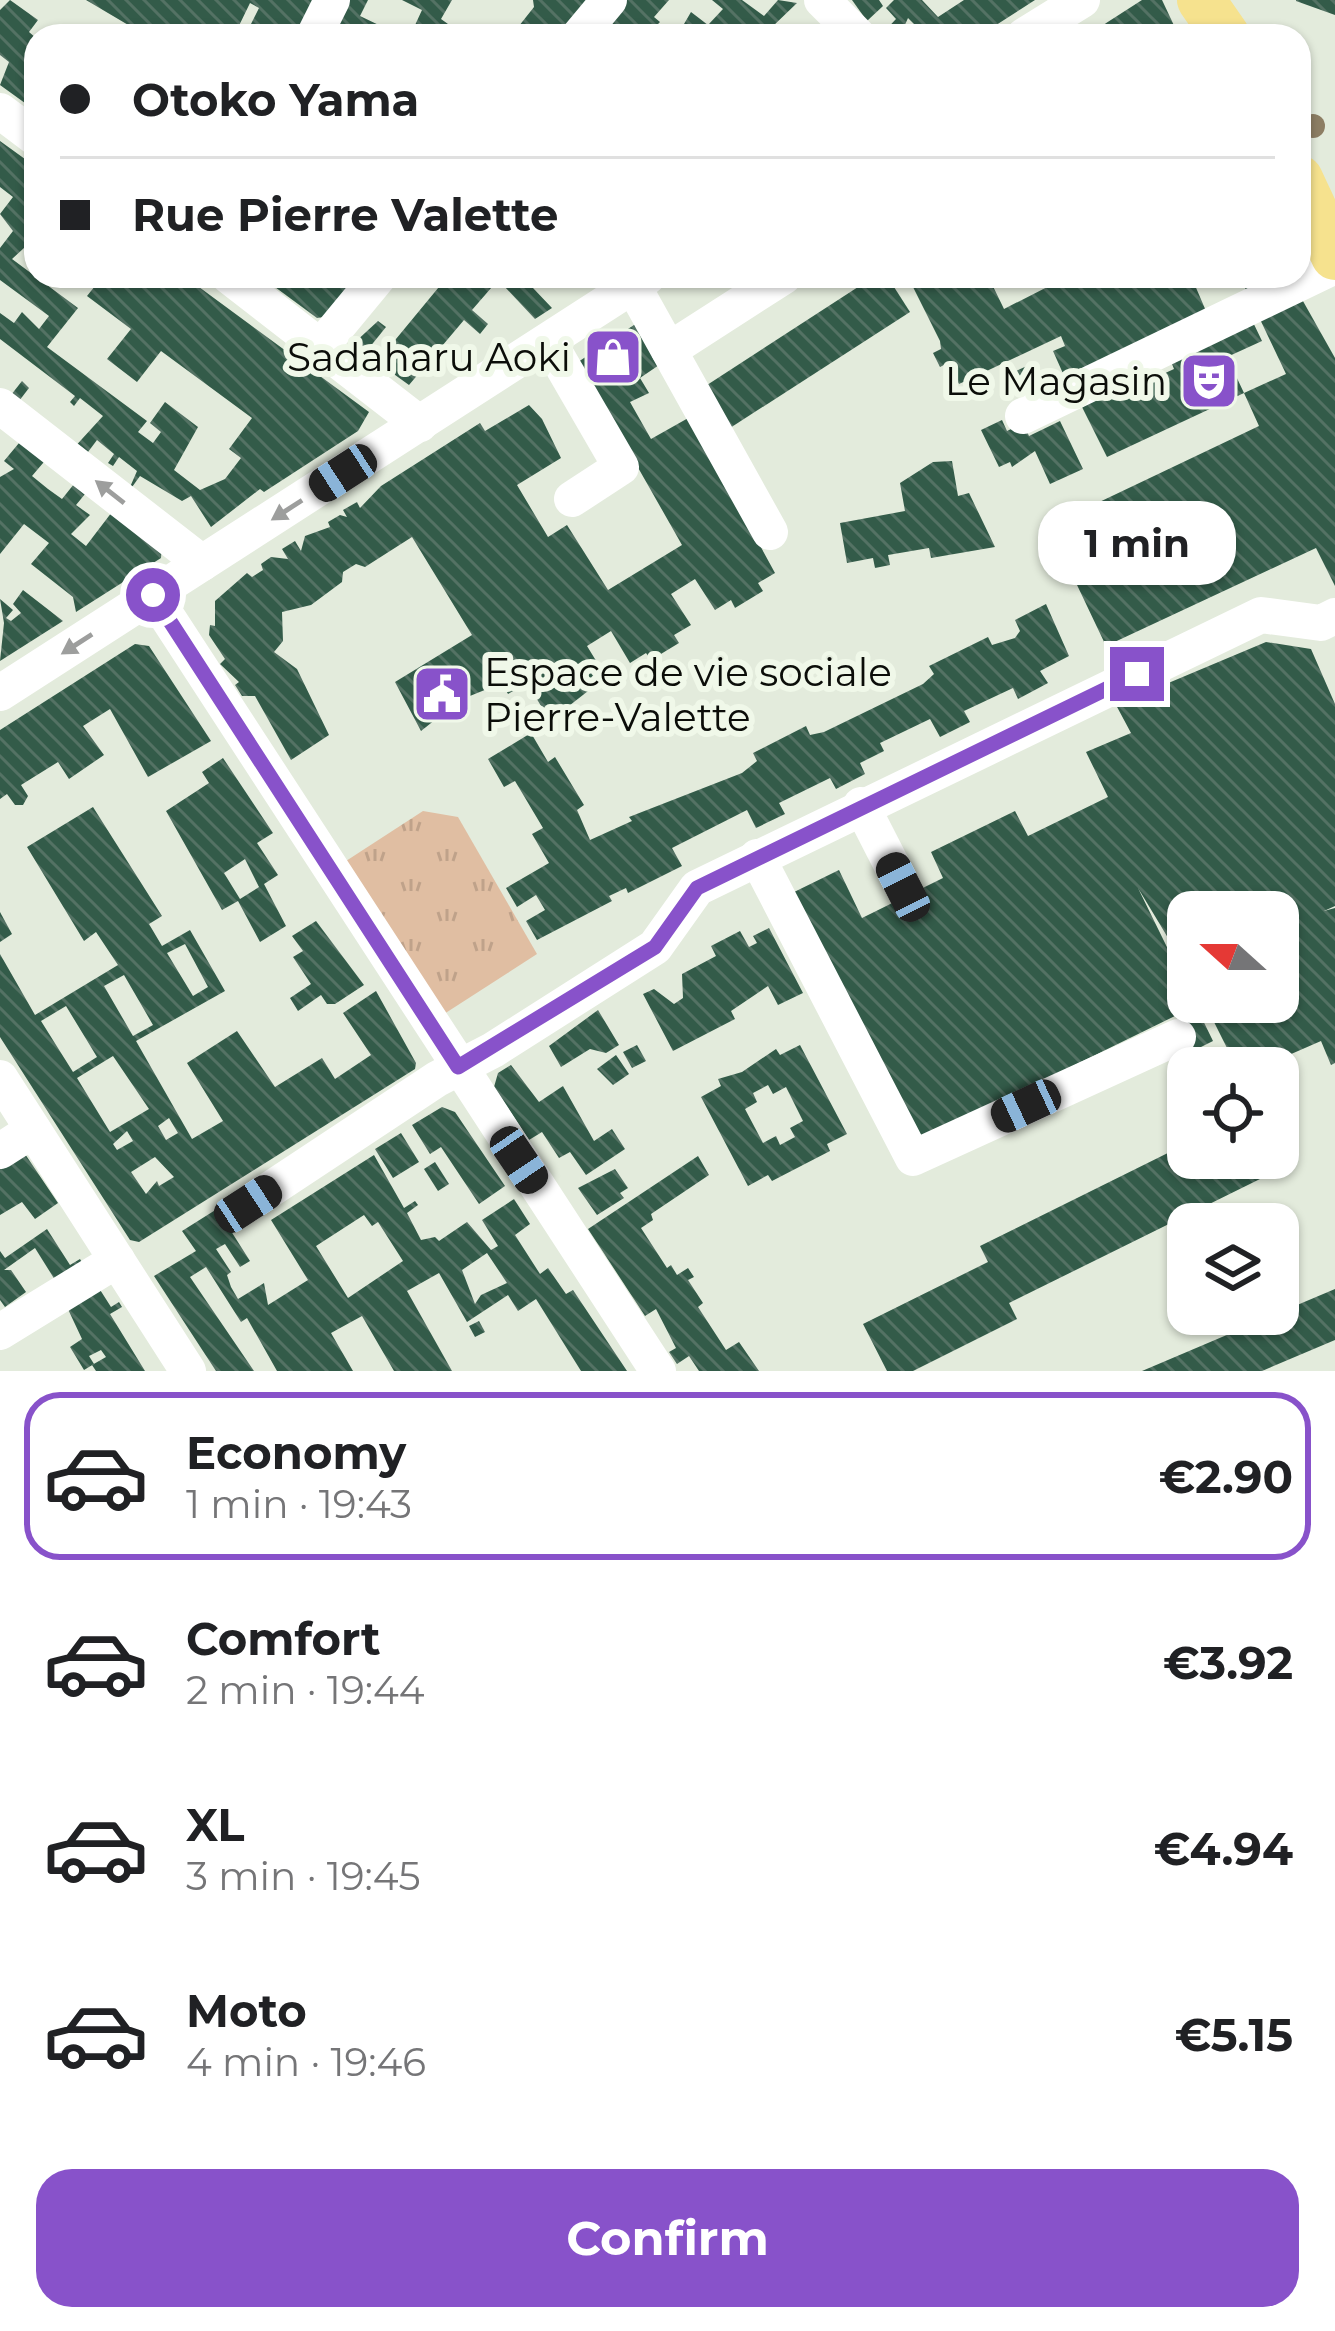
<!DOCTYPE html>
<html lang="en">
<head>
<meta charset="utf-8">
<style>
  body { margin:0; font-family:Montserrat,sans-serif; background:#f6f6f6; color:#202124; height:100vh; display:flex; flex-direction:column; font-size:45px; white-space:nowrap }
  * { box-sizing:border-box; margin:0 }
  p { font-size:39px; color:#757577 }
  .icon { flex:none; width:66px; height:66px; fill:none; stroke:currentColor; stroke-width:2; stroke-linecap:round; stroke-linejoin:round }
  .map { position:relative; height:1371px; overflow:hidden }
  .drawer { display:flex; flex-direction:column; background:#fff; flex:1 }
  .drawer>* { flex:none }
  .guide { position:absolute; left:24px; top:24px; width:1287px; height:264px; border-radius:36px; box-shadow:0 3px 9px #0004; display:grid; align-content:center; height:264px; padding:0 36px; background:#fff }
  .needle { width:78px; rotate:291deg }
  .controls { position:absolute; left:1167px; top:891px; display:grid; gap:24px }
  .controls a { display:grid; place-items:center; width:132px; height:132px; border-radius:24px; background:#fff; box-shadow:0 3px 9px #0004; font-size:60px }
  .end { position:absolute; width:54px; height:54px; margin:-27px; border:15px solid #8852ca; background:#fff; box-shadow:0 0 0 6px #fff }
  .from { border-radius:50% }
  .bubble { position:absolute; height:84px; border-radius:36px; background:#fff; box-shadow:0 3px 9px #0004; font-size:39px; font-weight:700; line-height:84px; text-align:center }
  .car { position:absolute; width:36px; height:72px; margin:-36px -18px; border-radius:15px; box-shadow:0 0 9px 3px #0007; background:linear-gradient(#222 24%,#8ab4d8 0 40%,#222 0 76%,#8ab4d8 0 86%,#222 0) }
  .guide b { display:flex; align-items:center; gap:42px; height:114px; font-size:45px }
  .guide b+b { border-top:3px solid #e0e0e0 }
  .guide i { width:30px; height:30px; background:#202124 }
  ul { padding:21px 0 0; list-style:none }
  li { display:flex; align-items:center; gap:36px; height:168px; margin:0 24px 18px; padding:0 12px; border:6px solid transparent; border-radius:36px }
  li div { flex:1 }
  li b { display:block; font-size:45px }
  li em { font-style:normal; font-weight:700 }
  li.current { border-color:#8852ca }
  li>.icon { width:108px; height:108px; stroke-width:1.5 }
  .action { display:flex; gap:24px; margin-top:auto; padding:24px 36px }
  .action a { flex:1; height:138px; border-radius:36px; background:#8852ca; color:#fff; font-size:48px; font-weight:700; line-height:138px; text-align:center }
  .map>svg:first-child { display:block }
</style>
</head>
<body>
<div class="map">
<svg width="1335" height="1371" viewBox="0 0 1335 1371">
  <defs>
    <pattern id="park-tufts" width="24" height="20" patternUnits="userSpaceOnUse" patternTransform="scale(3)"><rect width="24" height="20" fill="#e0bea2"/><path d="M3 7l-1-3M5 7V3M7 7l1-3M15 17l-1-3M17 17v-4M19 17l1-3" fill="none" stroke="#bfa28a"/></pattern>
    <pattern id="building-back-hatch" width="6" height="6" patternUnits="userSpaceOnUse" patternTransform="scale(3)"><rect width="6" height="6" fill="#335b49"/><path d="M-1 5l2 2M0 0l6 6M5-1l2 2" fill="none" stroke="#547264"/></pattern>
  </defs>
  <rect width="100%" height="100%" fill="#e3ebdc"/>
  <path fill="url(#park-tufts)" d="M423,811L458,817L537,954L444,1014L346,861Z"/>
  <g fill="url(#building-back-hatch)" fill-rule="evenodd">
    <path d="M10,0L38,20L29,32L36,38L25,53L36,61V111L0,85L9,62L0,55V10Z"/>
    <path d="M86,0H319L301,36H245L259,8L250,3L234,36H130L135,29Z"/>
    <path d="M344,0H368L360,16L385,28L381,36H327Z"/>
    <path d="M402,0H452L441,19L448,24L441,36H410L422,10Z"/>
    <path d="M533,0H593L563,36H511L534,7Z"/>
    <path d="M622,0H669L654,17L660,22L651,31L658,36H593Z"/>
    <path d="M712,0H742L764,16L778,0L797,3L771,28L778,36H729L721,29L714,36H677L691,12L708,25L723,9Z"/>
    <path d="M852,0H879L883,6L867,21Z"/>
    <path d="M894,0H922L938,17L964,0H1035L979,36H926L908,18L900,36H880L896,19L886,8Z"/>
    <path d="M1142,0H1162L1179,36H1086Z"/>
    <path d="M1296,0H1335V15L1296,1Z"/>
    <path d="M0,141L36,167V237L12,259L78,308L47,347L147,421L138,432L153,443L161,432L150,423L165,402L198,427L174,470L200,490L225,479L241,458L229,449L252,418L161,351L137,382L107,359L131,329L87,296L103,276H184L369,412L358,431L264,492L260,489L211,527L191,496L182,501L140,476L127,494L137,471L119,457L113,466L108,463L114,454L97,440L82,460L71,451L103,416L80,398L74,406L70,402L75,396L0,339V313L14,323L22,312L39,329L49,316L0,280V248L13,231L0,214L13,197L0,187Z"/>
    <path d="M260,276H365L332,316L317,318Z"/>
    <path d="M448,276L498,280L472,310L488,324L480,334L464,320L409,385L377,362Z"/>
    <path d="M503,276H546L533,288L552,308L535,319L502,284Z"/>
    <path d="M875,276H887L910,312L730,428L704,387Z"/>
    <path d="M919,276H988L1004,309L1057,282L1054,276H1207L1194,283L1206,311L1065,378L1053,351L1065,346L1061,336L959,384L948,363L940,367L933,353L941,349L940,341L910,281Z"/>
    <path d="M1239,276H1282L1247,292Z"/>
    <path d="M1299,294L1335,358V586L1316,548L1106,646L1049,526L1259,426L1244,393L1286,374L1257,313Z"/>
    <path d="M1250,316L1262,341L1227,357L1244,393L1107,457L1080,403L1122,382L1126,391L1174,369L1168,354Z"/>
    <path d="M378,321L386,327L365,353L353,344Z"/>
    <path d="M640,321L662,363L640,378L649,393L630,402L651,439L690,417L775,573L758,583L763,591L735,608L731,600L715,610L695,579L671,594L691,625L674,635L679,643L651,660L646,653L630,663L611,631L587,646L606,677L565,709L562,704L546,714L527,683L508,694L502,683L460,700L421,731L395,682L472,635L412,537L365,567L356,564L343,572L342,582L311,605L282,612L283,641L274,652L297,669L329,735L291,760L255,696H242L235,685L239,682L220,664L225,659L209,635L210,625L215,626V601L247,573L252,577L263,570L261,564L271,557L288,559L282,549L295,541L301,551L305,536L330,527L328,522L340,515L347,517L343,510L357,502L360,508L381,486L480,423L485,431L529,405L542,419L561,458L517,485L548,537L567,525L608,590L682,545L578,362Z"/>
    <path d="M1029,365L1040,390L1027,396L1016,371Z"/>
    <path d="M22,381L29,388L19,401L11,395Z"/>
    <path d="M1002,420L1007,431L1023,423L1029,436L1060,421L1083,469L1050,484L1035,451L1012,467L1010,462L999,467L981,430Z"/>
    <path d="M24,437L49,456L32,476L48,489L62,499L78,479L90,488L76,505L90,515L71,534L86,546L115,508L162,544L161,558L76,612L73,597L31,564L49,543L24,524L0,554V477L14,469L4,461Z"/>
    <path d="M952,461L958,496L969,493L995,547L931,558L929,548L888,555L890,565L875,568L873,558L847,563L840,523L905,511L900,483L933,462Z"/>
    <path d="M23,590L63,621L0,661L4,623L0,599L13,610L6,618L11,621L21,613L13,604Z"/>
    <path d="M1046,604L1069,656L1040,671L1048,683L1018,699L1013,688L964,711L970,722L940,737L930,719L880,743L884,751L860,763L865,774L836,789L830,778L779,803L785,814L756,828L747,810L672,848L682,866L628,893L626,888L609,896L612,901L537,940L526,921L545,910L536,895L517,907L506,888L549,863L532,834L543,828L515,781L504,787L488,759L531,733L548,762L555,757L584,805L577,810L590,840L632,821L629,817L742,773L757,761L753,753L806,726L810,735L824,732L923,684L934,674L929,666L988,637L992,645L1015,638L1020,631L1015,620Z"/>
    <path d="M1266,642L1311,649L1335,704V906L1324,911L1335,908V1063L1331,1065L1321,1041L1259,1068H1237L1204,1002H1278V912H1188V971L1138,888L1188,990V1002H1194L1213,1041L1195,1050L1177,1015L915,1143L788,895L839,870L862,918L943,878L931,852L1015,811L1028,836L1108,797L1086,752L1131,733L1116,705Z"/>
    <path d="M135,644L149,646L211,741L148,777L110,709L83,726L104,755L69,779L58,762L21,785L28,796L23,805H15L7,794L0,799V730Z"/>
    <path d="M223,758L273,833L257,843L278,875L264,884L286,926L260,942L238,901L222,910L166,811L209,783L202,772ZM245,859L259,887L240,899L224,873Z"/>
    <path d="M93,807L162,916L149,924L162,946L190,930L225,991L136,1041L192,1139L223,1121L187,1063L237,1031L275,1087L322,1058L335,1079L371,1055L343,1013L376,991L416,1063L415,1069L139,1242L130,1240L0,1037V954L35,1015L118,965L96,932L84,941L27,847ZM185,944L208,987L193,996L167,953ZM124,975L153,1025L133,1036L104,986ZM66,1006L97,1057L73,1072L41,1021ZM113,1056L149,1109L110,1132L77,1078ZM169,1118L178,1133L166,1140L158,1126ZM127,1131L133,1141L117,1150L113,1144ZM155,1157L174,1177L159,1186L157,1181L146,1194L131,1172Z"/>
    <path d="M0,912L12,934L0,942Z"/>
    <path d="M316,921L364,985L335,1004H327L321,995L298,1011L290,998L311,984L293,957L303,951L292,936Z"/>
    <path d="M769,928L803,993L778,1005L768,986L731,1011L735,1019L673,1051L643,994L654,989L674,1004L683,998L682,974L716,956L711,946L740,931L749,947L757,943L753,936Z"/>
    <path d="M598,1010L619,1045L606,1053L590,1049L561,1067L549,1046Z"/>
    <path d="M637,1045L646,1061L632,1068L623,1052Z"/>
    <path d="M800,1045L847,1134L827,1144L830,1151L772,1181L768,1175L748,1186L701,1097L721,1086L718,1079L742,1072L776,1049L780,1055ZM768,1085L773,1094L786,1087L803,1121L790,1128L795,1137L780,1145L776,1136L763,1143L745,1109L757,1102L753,1093Z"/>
    <path d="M616,1055L629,1074L613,1085L597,1069Z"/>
    <path d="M511,1065L539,1102L563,1086L594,1141L612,1129L625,1149L586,1175L570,1152L559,1158L542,1132L529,1140L494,1087L498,1073Z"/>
    <path d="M442,1107L455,1112L505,1186L479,1204L441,1147L430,1154L412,1125Z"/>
    <path d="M401,1133L419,1162L393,1178L375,1149Z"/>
    <path d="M1188,1143V1158H1250L1260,1179L1009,1303L1017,1319L913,1371H887L863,1324L988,1262L980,1246Z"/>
    <path d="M19,1145L58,1203L35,1219L22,1202L0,1215V1158Z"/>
    <path d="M374,1155L404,1208L415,1201L418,1205L407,1213L421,1240L435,1237L439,1241L467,1222L491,1250L498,1246L482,1220L514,1199L530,1224L515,1235L540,1274L548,1268L566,1294L573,1290L627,1371H581L536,1299L518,1311L508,1295L467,1322L439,1273L407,1291L452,1371H394L362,1316L331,1333L353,1371H277L247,1318L241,1322L206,1267L190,1277L254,1371H216L154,1276L196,1251L182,1231L217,1209L250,1261L240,1267L225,1244L216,1249L231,1272L227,1275L231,1287L238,1299L264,1283L268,1305L308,1280L271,1220ZM364,1215L372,1226L378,1222L403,1261L348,1298L316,1246ZM487,1253L507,1283L481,1295L475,1304L462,1270Z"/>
    <path d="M698,1156L709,1175L651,1214L653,1220L641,1228L667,1268L671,1265L677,1275L688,1268L694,1277L688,1280L703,1303L698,1307L726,1350L739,1342L759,1371H699L689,1356L677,1364L669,1352L676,1348L656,1309L645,1316L588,1229Z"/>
    <path d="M435,1162L449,1184L438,1191L424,1169Z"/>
    <path d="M615,1169L628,1188L620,1193L624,1198L597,1215L578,1188Z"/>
    <path d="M47,1229L70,1265L80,1259L87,1271L60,1288L35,1248L4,1270H11L26,1292L5,1307L0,1300V1251L5,1258Z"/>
    <path d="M97,1285L111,1307L119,1302L122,1307L110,1314L145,1371H96L92,1365L106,1357L101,1350L89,1356L94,1364L84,1370L70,1347L82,1339L66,1305Z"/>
    <path d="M1335,1289V1340L1262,1371H1142Z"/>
    <path d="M479,1321L485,1332L475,1337L469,1326Z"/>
  </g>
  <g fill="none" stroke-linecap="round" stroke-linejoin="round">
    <g stroke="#fff" stroke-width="36">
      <path d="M822,0L858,36"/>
      <path d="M314,36L332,0"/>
      <path d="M579,36L609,0"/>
      <path d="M1024,36L1082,0"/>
      <path d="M0,111L36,138"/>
      <path d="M229,276L420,424"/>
      <path d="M633,286L770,532"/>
      <path d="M548,341L621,467L572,499"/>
      <path d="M322,345L379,276"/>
      <path d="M669,350L784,276"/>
      <path d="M0,406L202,563"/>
      <path d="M1023,416L1335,266"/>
      <path d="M153,595L658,1371"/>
      <path d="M0,693L648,276"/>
      <path d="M861,805L903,887"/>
      <path d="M757,857L913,1158L1178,1037"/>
      <path d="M0,1078L188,1371"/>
      <path d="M0,1151L33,1130"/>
      <path d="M248,1204L437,1079L493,1050L655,947L697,888L1261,615L1321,623L1335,616"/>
      <path d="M0,1332L117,1260"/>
    </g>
    <g stroke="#f6e28e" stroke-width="48">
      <path d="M1201,0L1226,36"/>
      <path d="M1299,179L1335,256"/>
    </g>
  </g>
  <circle fill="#8d7e64" cx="1313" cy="126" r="12"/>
  <defs><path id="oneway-solid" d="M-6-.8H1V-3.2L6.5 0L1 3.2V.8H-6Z" transform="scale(3)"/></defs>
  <g fill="#9d9e9d">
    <use href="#oneway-solid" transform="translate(110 492) rotate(-142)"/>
    <use href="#oneway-solid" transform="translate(287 510) rotate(147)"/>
    <use href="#oneway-solid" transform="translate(77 644) rotate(147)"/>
  </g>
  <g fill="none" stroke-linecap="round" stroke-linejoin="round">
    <path stroke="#8852ca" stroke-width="15" d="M153,595L458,1067L655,947L697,888L1137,674"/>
  </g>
  <defs>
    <symbol id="shop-square" viewBox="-11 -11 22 22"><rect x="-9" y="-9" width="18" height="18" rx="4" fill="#8852ca" stroke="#f0f8e9"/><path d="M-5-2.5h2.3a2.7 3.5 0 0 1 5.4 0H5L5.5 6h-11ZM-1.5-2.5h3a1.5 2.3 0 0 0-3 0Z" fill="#fff"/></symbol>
    <symbol id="theatre-square" viewBox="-11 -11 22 22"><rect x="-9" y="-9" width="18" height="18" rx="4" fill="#8852ca" stroke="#f0f8e9"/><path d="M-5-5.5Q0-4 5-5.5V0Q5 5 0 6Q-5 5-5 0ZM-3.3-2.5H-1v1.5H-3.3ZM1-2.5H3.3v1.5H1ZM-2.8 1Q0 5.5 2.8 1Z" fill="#fff"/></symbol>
    <symbol id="civic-square" viewBox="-11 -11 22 22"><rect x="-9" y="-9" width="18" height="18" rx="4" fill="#8852ca" stroke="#f0f8e9"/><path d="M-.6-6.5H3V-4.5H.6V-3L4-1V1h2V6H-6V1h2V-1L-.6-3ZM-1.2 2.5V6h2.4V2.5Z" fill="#fff"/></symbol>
  </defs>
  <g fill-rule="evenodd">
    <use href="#shop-square" x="580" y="324" width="66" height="66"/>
    <use href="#theatre-square" x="1176" y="348" width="66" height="66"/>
    <use href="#civic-square" x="409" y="661" width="66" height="66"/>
  </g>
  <g text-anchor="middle" stroke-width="12" stroke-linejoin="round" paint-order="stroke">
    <g font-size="39" fill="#0b0d09" stroke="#f0f8e9" text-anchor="end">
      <text x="571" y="371">Sadaharu Aoki</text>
      <text x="1167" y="395">Le Magasin</text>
      <text x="484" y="686" text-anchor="start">Espace de vie sociale<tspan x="484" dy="45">Pierre-Valette</tspan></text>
    </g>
  </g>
</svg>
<div class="controls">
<a><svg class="needle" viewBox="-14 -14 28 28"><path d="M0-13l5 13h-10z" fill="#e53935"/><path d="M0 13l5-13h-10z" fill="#757577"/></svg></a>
<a><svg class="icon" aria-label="locate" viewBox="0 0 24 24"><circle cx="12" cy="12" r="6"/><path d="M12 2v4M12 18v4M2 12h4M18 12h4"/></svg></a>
<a><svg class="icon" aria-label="layers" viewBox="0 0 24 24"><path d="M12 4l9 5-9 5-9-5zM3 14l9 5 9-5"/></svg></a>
</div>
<i class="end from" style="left:153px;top:595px"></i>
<i class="end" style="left:1137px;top:674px"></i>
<div class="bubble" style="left:1038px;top:501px;width:198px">1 min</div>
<i class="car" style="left:343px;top:473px;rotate:237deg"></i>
<i class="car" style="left:903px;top:887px;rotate:333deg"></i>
<i class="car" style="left:1026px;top:1106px;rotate:245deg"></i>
<i class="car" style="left:519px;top:1160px;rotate:146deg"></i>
<i class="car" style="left:248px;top:1204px;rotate:57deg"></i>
<div class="guide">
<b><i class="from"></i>Otoko Yama</b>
<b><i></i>Rue Pierre Valette</b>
</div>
</div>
<section class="drawer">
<ul>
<li class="current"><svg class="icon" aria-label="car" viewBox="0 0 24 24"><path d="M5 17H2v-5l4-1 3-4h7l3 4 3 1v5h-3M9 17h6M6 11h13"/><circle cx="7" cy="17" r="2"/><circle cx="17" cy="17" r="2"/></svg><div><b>Economy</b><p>1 min · 19:43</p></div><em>€2.90</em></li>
<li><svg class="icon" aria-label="car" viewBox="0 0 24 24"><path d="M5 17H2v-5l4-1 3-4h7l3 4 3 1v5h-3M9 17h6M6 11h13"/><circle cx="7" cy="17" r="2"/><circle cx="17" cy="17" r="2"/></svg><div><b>Comfort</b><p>2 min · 19:44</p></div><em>€3.92</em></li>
<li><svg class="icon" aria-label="car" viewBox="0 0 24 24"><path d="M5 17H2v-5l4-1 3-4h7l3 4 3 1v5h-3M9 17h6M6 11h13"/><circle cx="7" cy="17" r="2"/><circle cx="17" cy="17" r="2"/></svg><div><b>XL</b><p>3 min · 19:45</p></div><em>€4.94</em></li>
<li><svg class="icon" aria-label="car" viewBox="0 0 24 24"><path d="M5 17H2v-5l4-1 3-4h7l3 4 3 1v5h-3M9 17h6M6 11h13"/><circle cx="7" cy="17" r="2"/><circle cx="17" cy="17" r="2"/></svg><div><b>Moto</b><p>4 min · 19:46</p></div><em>€5.15</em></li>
</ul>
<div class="action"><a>Confirm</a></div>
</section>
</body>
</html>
